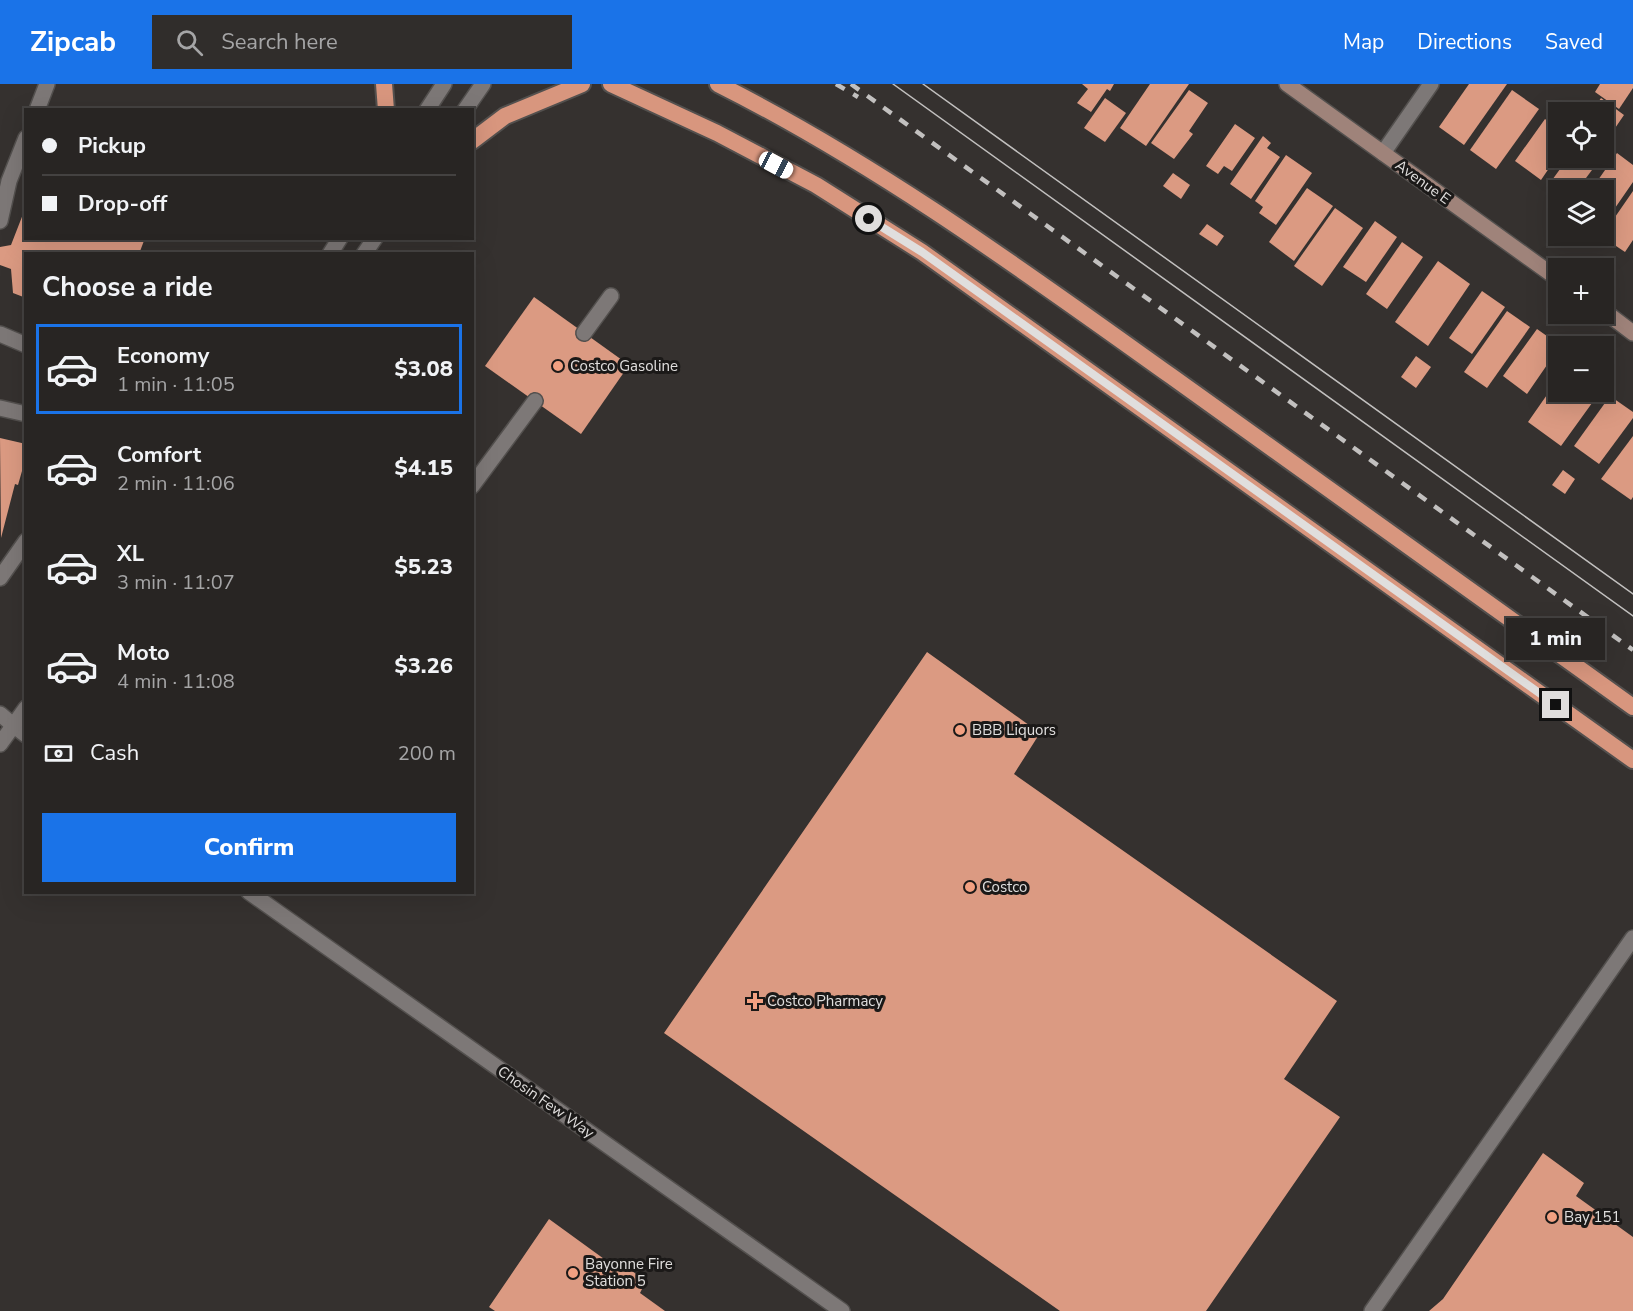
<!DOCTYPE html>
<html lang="en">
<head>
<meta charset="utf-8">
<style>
  body { margin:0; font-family:"Nunito Sans",sans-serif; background:#302d2b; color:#f1f3f6; height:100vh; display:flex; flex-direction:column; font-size:22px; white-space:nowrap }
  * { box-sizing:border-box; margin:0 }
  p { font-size:20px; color:#a5a5a6 }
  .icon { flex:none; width:33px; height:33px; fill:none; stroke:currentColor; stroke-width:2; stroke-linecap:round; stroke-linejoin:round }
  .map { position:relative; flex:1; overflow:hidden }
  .side { position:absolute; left:24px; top:168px; width:450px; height:642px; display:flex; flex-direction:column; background:#282523; border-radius:0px; box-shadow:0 6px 24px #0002,0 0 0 2px #444241 }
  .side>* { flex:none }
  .guide { position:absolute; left:24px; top:24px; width:450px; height:132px; border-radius:0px; box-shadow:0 6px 24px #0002,0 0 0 2px #444241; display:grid; align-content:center; height:132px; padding:0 18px; background:#282523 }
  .buttons { position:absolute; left:1548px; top:18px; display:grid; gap:12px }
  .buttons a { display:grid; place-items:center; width:66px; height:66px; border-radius:0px; background:#282523; box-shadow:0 6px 24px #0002,0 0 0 2px #444241; font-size:30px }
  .end { position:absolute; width:27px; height:27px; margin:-14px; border:8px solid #e0dedd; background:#111; box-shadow:0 0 0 3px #111 }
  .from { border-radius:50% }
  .bubble { position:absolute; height:42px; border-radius:0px; background:#282523; box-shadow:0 6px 24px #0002,0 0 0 2px #444241; font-size:20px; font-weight:800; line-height:42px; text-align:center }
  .car { position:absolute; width:18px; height:36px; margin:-18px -9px; border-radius:8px; box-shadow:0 0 4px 2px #0007; background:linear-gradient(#fff 24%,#345 0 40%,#fff 0 76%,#345 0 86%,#fff 0) }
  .guide b { display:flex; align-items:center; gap:21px; height:57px; font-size:22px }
  .guide b+b { border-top:2px solid #444241 }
  .guide i { width:15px; height:15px; background:#f1f3f6 }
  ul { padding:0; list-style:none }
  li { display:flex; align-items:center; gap:18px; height:90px; margin:0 12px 9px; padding:0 6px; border:3px solid transparent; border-radius:0px }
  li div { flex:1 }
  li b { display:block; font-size:22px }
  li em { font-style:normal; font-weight:800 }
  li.current { border-color:#1a73e8 }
  li>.icon { width:54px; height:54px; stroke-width:1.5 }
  h2 { padding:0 18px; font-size:27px; line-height:72px }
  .pay { display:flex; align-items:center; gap:15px; height:66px; padding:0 18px; font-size:22px }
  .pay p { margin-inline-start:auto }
  .primary-button { display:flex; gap:12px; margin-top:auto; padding:12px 18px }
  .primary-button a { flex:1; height:69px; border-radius:0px; background:#1a73e8; color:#fff; font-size:24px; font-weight:800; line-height:69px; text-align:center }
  header { display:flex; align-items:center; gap:36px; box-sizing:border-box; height:84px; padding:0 30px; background:#1a73e8; color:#fff }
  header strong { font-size:28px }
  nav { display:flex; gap:33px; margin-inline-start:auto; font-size:21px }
  .search { width:420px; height:54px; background:#302d2b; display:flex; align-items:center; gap:15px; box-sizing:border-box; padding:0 21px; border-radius:0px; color:#a5a5a6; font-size:22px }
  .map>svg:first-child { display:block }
</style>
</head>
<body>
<header>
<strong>Zipcab</strong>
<div class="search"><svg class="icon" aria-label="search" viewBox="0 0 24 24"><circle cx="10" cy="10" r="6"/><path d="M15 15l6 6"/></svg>Search here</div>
<nav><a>Map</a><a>Directions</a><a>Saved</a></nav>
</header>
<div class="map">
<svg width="1633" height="1227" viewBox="0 0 1633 1227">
  <rect width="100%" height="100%" fill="#35312f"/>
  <g fill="#db9a82">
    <path d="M1082,0H1114L1110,7L1107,5L1091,28L1077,19L1088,5Z"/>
    <path d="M1150,0H1189L1146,62L1120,44Z"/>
    <path d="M1469,0H1507L1464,61L1439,43Z"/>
    <path d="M1600,0H1633V4L1619,25L1595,8Z"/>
    <path d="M1189,6L1208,19L1189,47L1193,50L1174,75L1151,59Z"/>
    <path d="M1512,6L1539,25L1496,85L1470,66Z"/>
    <path d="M1105,14L1126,29L1105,58L1084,44Z"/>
    <path d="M1601,14L1624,31L1609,53L1604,49V28H1591Z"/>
    <path d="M1558,33V71L1541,96L1515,77L1545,35L1553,41Z"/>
    <path d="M1235,40L1255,54L1232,87L1224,82L1218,90L1206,82Z"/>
    <path d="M1263,52L1271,59L1267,64L1280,73L1251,115L1230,100Z"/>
    <path d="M1617,69L1633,81V98L1604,140V106H1591Z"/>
    <path d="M1286,71L1312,89L1276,141L1259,129L1263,123L1255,117Z"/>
    <path d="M1562,74H1601L1577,106H1558V111L1547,103L1563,81L1559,78Z"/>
    <path d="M1173,89L1190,101L1181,115L1163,102Z"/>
    <path d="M1307,104L1333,122L1294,177L1269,158Z"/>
    <path d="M1633,107V156L1625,168L1601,152H1604V149Z"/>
    <path d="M1335,124L1363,144L1322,202L1294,182Z"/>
    <path d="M25,125L26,154H145L139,170H26V214L13,209L11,185L0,181V163L11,161Z"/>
    <path d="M1375,137L1397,153L1366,198L1343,183Z"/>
    <path d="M1207,140L1224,152L1217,162L1199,150Z"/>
    <path d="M1402,158L1423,173L1387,225L1366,210Z"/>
    <path d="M1438,177L1470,200L1428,262L1395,238Z"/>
    <path d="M1482,207L1505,223L1472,270L1449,254Z"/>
    <path d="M534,213L629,281L581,350L485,282Z"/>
    <path d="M1507,227L1530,243L1487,304L1464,288Z"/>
    <path d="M1537,245L1561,262H1558V265L1527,310L1503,292Z"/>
    <path d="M1416,272L1431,283L1416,304L1401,293Z"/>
    <path d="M1558,295V308H1600L1561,362L1528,338Z"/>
    <path d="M1610,312L1633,328V334L1599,380L1574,362Z"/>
    <path d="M1633,352V413L1631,416L1601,395Z"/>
    <path d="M0,354L26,360V373L18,401L15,400L1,454Z"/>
    <path d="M1563,386L1575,395L1565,410L1552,401Z"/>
    <path d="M927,568L1040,649L1014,690L1337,917L1284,995L1340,1033L1206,1227H1060L664,949Z"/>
    <path d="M1543,1069L1584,1099L1576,1112L1633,1153V1227H1429L1443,1215Z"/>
    <path d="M549,1135L611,1180L615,1175L646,1197L640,1209L665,1227H495L489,1223Z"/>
  </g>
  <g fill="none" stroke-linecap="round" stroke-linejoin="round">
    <defs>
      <g id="service">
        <path d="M37,26L47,0"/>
        <path d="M0,137L9,97L26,54"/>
        <path d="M584,249L611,212"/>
        <path d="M0,250L26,261"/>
        <path d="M0,324L26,330"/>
        <path d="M472,402L535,317"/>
        <path d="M0,494L26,457"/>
        <path d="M0,630L13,641"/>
      </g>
      <path id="minor" d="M1383,69L1431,0"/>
      <g id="tertiary">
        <path d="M427,26L444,0"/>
        <path d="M465,26L483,0"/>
        <path d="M330,170L340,154"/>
        <path d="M364,170L375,154"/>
        <path d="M13,641L26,651"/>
        <path d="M0,660L26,624"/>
        <path d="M249,808L842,1227"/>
        <path d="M1372,1227L1633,854"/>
      </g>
      <g id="secondary">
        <path d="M1287,0L1558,195"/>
        <path d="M1604,227L1633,249"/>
      </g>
      <g id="trunk">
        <path d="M384,0L386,26"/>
        <path d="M611,0L717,49L816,101L922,168L1633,676"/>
        <path d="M718,0C879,81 1025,188 1171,292C1325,402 1479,513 1633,623"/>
        <path d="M472,57L505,32L582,0"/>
      </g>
    </defs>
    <use href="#service" stroke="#53504e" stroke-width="18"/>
    <use href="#minor" stroke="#53504e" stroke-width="18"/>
    <use href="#tertiary" stroke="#53504e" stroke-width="18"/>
    <use href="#secondary" stroke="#53504e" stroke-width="18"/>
    <use href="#trunk" stroke="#53504e" stroke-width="20"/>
    <use href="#service" stroke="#7d7877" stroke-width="15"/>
    <use href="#minor" stroke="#7d7877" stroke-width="15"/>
    <use href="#tertiary" stroke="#7d7877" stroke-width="15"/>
    <use href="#secondary" stroke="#9f837a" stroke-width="15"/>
    <use href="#trunk" stroke="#d8967e" stroke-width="16"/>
    <g stroke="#c2c0bf" stroke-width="1.5">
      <path d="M893,0L1633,532"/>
      <path d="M923,0L1633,510"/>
    </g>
    <g stroke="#c2c0bf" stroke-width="4.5" stroke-dasharray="10 10" stroke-linecap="butt">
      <path d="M836,0L858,13"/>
      <path d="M851,0L1633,566"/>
    </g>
  </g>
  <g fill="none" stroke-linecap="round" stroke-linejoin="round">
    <path stroke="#e0dedd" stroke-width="8" d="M869,135L922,168L1556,621"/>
  </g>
  <g fill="#f2a081" stroke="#1b1918" stroke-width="2">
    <circle cx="558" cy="282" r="6"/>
    <circle cx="960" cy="646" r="6"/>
    <circle cx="970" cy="803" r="6"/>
    <path d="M752 908h6v6h6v6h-6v6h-6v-6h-6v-6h6z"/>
    <circle cx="1552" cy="1133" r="6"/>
    <circle cx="573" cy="1189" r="6"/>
  </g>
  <g text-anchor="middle" stroke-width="6" stroke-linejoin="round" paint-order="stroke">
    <g font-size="15" fill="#e0dedd" stroke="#1b1918">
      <text transform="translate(1423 98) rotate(36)" y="5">Avenue E</text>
      <text transform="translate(546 1018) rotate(35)" y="5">Chosin Few Way</text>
    </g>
    <g font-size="15" fill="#e0dedd" stroke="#1b1918" text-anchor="start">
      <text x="570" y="287">Costco Gasoline</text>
      <text x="972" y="651">BBB Liquors</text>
      <text x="982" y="808">Costco</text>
      <text x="767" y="922">Costco Pharmacy</text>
      <text x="1564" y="1138">Bay 151</text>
      <text x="585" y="1185">Bayonne Fire<tspan x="585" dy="17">Station 5</tspan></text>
    </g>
  </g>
</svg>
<div class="buttons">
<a><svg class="icon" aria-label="locate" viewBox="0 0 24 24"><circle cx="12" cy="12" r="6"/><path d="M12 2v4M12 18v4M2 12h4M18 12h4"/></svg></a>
<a><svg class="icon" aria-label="layers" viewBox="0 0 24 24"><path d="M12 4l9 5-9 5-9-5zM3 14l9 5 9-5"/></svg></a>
<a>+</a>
<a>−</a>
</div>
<i class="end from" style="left:869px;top:135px"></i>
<i class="end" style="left:1556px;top:621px"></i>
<div class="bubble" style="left:1506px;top:534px;width:99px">1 min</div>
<i class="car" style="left:776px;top:81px;rotate:118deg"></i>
<div class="guide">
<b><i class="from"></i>Pickup</b>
<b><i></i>Drop-off</b>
</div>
<section class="side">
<h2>Choose a ride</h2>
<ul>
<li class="current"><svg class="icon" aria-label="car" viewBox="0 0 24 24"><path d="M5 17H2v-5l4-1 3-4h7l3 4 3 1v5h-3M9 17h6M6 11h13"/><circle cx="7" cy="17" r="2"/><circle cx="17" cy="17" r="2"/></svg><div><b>Economy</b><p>1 min · 11:05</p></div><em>$3.08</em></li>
<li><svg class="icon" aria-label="car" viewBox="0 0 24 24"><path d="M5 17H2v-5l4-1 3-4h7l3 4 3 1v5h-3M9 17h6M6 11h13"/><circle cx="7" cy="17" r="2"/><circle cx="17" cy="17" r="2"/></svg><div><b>Comfort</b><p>2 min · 11:06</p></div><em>$4.15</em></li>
<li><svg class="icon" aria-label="car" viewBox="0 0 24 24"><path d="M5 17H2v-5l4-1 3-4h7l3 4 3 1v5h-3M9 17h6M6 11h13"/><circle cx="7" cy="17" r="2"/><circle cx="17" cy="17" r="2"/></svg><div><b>XL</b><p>3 min · 11:07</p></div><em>$5.23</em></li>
<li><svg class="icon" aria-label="car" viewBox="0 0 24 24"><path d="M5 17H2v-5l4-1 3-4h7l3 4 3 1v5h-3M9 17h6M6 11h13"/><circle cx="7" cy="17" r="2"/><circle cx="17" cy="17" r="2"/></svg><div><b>Moto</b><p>4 min · 11:08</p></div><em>$3.26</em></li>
</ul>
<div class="pay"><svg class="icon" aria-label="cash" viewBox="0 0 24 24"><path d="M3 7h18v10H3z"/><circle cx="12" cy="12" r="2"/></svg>Cash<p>200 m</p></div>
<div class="primary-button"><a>Confirm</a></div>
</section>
</div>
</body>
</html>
